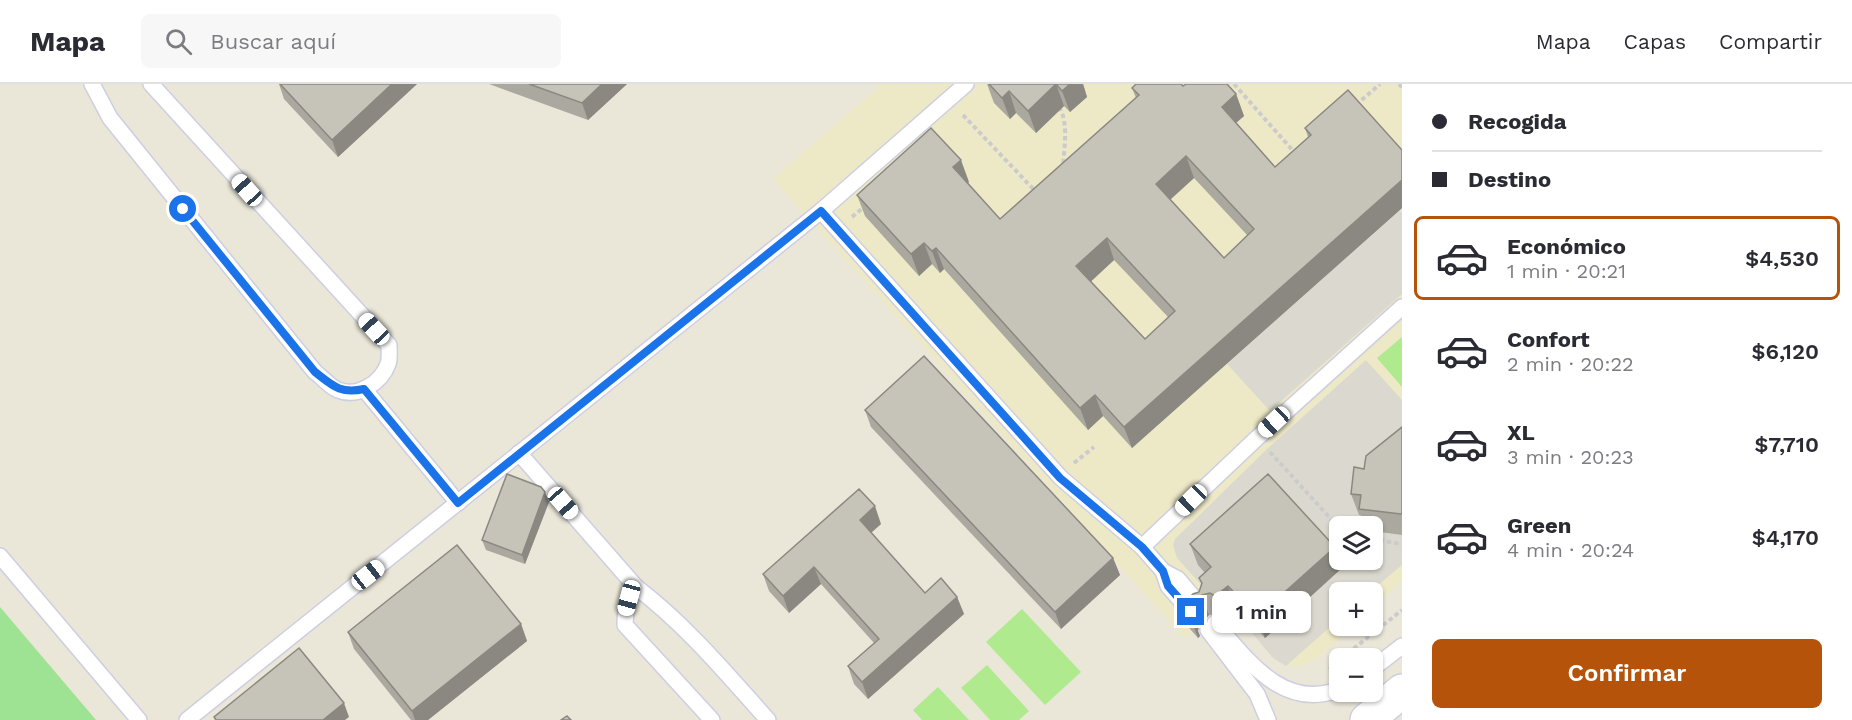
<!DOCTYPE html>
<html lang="es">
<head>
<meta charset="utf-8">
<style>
  body { margin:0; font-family:"Work Sans",sans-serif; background:#f7f7f7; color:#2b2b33; height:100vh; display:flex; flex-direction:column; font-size:22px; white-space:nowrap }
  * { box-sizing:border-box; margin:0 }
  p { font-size:20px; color:#7c7c81 }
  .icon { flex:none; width:33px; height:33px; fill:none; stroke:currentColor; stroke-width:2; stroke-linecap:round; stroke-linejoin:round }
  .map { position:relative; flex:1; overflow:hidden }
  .details { display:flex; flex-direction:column; background:#fff; width:450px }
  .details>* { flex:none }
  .top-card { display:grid; align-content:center; height:132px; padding:0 30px; background:#fff }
  .buttons { position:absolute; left:1329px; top:432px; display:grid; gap:12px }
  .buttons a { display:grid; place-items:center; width:54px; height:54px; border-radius:9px; background:#fff; box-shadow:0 2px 4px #0004; font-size:30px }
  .end { position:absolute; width:27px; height:27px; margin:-14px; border:8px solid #1a73e8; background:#fff; box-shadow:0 0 0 3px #fff }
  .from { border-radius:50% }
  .bubble { position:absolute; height:42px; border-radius:9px; background:#fff; box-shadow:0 2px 4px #0004; font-size:20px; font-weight:600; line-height:42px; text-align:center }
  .car { position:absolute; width:18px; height:36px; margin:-18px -9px; border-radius:8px; box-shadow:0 0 4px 2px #0007; background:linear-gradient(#fff 24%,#345 0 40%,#fff 0 76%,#345 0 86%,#fff 0) }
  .top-card b { display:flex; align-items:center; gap:21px; height:57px; font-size:22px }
  .top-card b+b { border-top:2px solid #e1e1e2 }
  .top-card i { width:15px; height:15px; background:#2b2b33 }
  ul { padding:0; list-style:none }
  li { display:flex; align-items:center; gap:18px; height:84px; margin:0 12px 9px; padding:0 18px; border:3px solid transparent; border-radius:9px }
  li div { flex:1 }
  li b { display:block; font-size:22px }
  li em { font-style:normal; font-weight:600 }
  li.current { border-color:#b45309 }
  li>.icon { width:54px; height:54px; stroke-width:1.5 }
  .button { display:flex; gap:12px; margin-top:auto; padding:12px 30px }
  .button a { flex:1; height:69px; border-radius:9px; background:#b45309; color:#fff; font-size:24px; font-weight:600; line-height:69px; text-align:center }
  header { display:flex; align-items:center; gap:36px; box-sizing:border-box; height:84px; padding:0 30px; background:#fff; border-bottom:2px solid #e1e1e2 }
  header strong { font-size:28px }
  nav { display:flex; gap:33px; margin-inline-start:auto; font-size:21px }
  .search { width:420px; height:54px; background:#f7f7f7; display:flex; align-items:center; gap:15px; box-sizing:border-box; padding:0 21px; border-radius:9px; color:#7c7c81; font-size:22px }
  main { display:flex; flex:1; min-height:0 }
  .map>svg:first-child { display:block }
</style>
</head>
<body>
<header>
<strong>Mapa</strong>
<div class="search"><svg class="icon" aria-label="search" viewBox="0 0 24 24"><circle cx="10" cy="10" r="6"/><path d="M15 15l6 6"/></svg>Buscar aquí</div>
<nav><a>Mapa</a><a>Capas</a><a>Compartir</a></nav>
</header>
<main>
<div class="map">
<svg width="1402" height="636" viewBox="0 0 1402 636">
  <rect width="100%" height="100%" fill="#eae7d9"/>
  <path fill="#ede9c7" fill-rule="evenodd" d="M882,0H1402V497L1373,524L1372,508H1340V542H1354L1313,578L1296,583L1279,579L1273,574L1225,517L1185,555L773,95ZM1340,442H1372V476H1340Z"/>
  <path fill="#9ee294" d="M0,523L96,636H0Z"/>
  <g fill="#b0ea8f">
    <path d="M1402,253V303L1377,274Z"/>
    <path d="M1022,525L1081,588L1045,621L986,558Z"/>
    <path d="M987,581L1029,627L1019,636H990L961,604Z"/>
    <path d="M938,603L969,636H922L913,626Z"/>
  </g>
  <g fill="#dbd9cf">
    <path d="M1399,126L1402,129V210L1270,327L1227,280Z"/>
    <path d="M1366,276L1402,316V371L1359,431L1369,432L1368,442H1340V476H1372L1373,447L1402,451V481L1370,508H1340L1339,535L1286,582L1273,574L1225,517L1220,522L1177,474L1173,461L1175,455L1181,449L1267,365Z"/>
  </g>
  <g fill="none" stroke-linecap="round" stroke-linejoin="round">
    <defs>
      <g id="lane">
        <path d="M92,0L110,34L315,288C322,293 330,303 338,306C358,314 381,299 388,280C390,275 389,267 389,261L151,0"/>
        <path d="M821,127L1061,394L1142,463L1163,487L1178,495L1200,521"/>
        <path d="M364,305L458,419"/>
        <path d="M519,369L636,503C686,541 726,589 768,636"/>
        <path d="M1142,463L1257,354L1402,223"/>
        <path d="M0,472L139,636"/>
        <path d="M1163,487L1168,502L1191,528"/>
        <path d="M636,503C628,516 625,526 625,541L712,636"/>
        <path d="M1215,539C1247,575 1283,628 1340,605"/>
        <path d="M1208,546L1257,610L1268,636"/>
        <path d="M1372,585L1402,562"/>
        <path d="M187,636L821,127L966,0"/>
      </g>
      <path id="secondary" d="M1367,636L1402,607"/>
    </defs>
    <use href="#lane" stroke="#cecee1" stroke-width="18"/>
    <use href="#secondary" stroke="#cecee1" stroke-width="36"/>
    <g stroke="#cbcbcb" stroke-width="4" stroke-dasharray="4.5 3" stroke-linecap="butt">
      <path d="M1234,0L1295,69"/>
      <path d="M1399,0L1402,3"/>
      <path d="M1356,21L1380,0"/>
      <path d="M1059,23C1069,39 1064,64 1063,83"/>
      <path d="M963,31L1037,109"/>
      <path d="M852,133L865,122"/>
      <path d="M1270,368L1340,445"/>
      <path d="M1074,379L1094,363"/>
      <path d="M1372,455L1402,460"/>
      <path d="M1342,574L1402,526"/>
      <path d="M1329,585L1340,577"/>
    </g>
    <use href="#lane" stroke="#fff" stroke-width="15"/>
    <use href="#secondary" stroke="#fff" stroke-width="33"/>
  </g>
  <g fill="#aaa89f" fill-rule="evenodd">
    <path d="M279,0H417L338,73L284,15Z"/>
    <path d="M489,0H627L588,36Z"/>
    <path d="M987,0H1083L1087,13L1070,28L1064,22L1036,49L1016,29L1010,35L994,19Z"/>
    <path d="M1183,2L1236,10L1244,32L1236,39L1275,83L1308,53L1305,44L1402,66V124L1132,364L1103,332L1088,346L944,185L940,189L932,180L919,192L865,132L857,111L969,98L968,99L1000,135L1136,14L1132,4ZM1194,94L1248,152L1224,174L1170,116ZM1114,176L1168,233L1145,255L1091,197Z"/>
    <path d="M865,326L1113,474L1120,491L1061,545L871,343Z"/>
    <path d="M1402,343V451L1372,447V442H1366L1362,432L1359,431L1351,410L1364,385Z"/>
    <path d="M549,418L525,480L486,466L482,456Z"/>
    <path d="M881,440L871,449L925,509L957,513L964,530L868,615L854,600L848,582L874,559L821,500L789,529L769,507L763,490Z"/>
    <path d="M1190,460L1343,483L1265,554L1236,522L1223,533L1218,530L1209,531L1199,542L1198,547L1200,552L1198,554L1182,536L1175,515L1186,517L1199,508L1202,500L1199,494L1205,489L1198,481Z"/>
    <path d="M521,540L527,557L428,636H411L354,565L348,548Z"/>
  </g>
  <g fill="#8b8882">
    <path d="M392,0H417L338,73L332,56Z"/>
    <path d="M602,0H627L588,36L582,19Z"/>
    <path d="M1056,0L1064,22L1036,49L1028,27Z"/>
    <path d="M1070,0H1083L1087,13L1070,28L1062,7Z"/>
    <path d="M1009,7L1016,29L1010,35L1002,14Z"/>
    <path d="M1236,10L1244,32L1230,44L1222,23Z"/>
    <path d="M1186,72L1194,94L1163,122L1156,100Z"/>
    <path d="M961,76L969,98L961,104L953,83Z"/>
    <path d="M1402,96V124L1132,364L1124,343Z"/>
    <path d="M1107,154L1114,176L1084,204L1076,182Z"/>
    <path d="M924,159L932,180L919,192L911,170Z"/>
    <path d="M936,164L944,185L940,189L932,167Z"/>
    <path d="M1095,311L1103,332L1088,346L1080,324Z"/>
    <path d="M545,408L549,418L525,480L522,471Z"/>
    <path d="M875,422L881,440L866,453L860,436Z"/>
    <path d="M1335,463L1343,483L1265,554L1257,533Z"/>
    <path d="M1113,474L1120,491L1061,545L1055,528Z"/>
    <path d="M814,483L821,500L789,529L783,512Z"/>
    <path d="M1228,502L1236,522L1223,533L1215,512Z"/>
    <path d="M1202,511L1209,531L1199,542L1198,547L1200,552L1198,554L1190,533L1191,526L1192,521Z"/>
    <path d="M957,513L964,530L868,615L862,598Z"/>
    <path d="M521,540L527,557L428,636H415L412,627Z"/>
    <path d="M344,619L349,633L345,636H323Z"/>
  </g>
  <g fill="#c6c3b9" stroke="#8b8882" stroke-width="1.5" fill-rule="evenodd">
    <path d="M280,0H392L332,56Z"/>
    <path d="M529,0H602L582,19Z"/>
    <path d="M989,0H1070L1062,7L1056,0L1028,27L1009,7L1002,14Z"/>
    <path d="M1136,0H1181L1183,2L1186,0H1227L1236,10L1222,23L1275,83L1311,51L1305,44L1348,6L1402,66V96L1124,343L1095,311L1080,324L936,164L932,167L924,159L911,170L857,111L931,44L961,76L953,83L1000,135L1139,11L1132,4ZM1186,72L1254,145L1224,174L1156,100ZM1107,154L1175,227L1145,255L1076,182Z"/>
    <path d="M924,272L1113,474L1055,528L865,326Z"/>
    <path d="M1402,343V429L1401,430L1359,425L1361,411L1351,410L1354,383L1364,385L1366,372Z"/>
    <path d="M507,390L541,403L545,408L522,471L482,456Z"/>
    <path d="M1268,390L1335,463L1257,533L1228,502L1215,512L1210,509L1202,511L1192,521L1191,526L1193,531L1190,533L1175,515L1176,514L1181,517H1186L1193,510L1199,508L1202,499L1199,494L1211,483L1190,460Z"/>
    <path d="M859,405L875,422L860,436L925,509L941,494L957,513L862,598L848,582L879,555L814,483L783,512L763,490Z"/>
    <path d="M457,461L521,540L412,627L348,548Z"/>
    <path d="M299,564L344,619L323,636H216L214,633Z"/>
    <path d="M567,632L571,636H561Z"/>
  </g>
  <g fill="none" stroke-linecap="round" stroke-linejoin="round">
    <path stroke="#1a73e8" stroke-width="8" d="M183,125L315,288C333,302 340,310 364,305L458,419L821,127L1060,394L1142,463L1163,487L1168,502L1191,528"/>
  </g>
</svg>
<div class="buttons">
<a><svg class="icon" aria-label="layers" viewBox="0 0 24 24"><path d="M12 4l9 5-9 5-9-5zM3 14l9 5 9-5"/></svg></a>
<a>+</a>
<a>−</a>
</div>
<i class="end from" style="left:183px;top:125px"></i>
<i class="end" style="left:1191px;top:528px"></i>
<div class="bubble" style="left:1212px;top:507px;width:99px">1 min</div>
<i class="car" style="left:247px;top:106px;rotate:318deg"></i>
<i class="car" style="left:374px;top:245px;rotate:317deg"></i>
<i class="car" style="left:1274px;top:338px;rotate:227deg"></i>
<i class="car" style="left:1191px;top:416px;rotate:226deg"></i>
<i class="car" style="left:563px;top:419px;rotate:139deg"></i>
<i class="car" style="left:368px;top:491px;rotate:52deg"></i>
<i class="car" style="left:629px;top:514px;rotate:195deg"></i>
</div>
<section class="details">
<div class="top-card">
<b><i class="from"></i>Recogida</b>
<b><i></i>Destino</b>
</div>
<ul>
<li class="current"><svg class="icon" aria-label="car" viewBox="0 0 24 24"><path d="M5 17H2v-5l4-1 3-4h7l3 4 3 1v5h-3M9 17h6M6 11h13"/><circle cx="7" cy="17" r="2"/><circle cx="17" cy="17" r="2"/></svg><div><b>Económico</b><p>1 min · 20:21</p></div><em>$4,530</em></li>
<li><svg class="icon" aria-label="car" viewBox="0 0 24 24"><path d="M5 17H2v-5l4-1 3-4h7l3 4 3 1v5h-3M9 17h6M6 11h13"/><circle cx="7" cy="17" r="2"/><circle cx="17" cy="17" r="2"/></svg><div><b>Confort</b><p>2 min · 20:22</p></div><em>$6,120</em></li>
<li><svg class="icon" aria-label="car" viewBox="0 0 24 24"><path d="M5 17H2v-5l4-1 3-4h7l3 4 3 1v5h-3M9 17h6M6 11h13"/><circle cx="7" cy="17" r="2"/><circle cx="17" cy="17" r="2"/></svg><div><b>XL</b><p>3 min · 20:23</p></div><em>$7,710</em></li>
<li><svg class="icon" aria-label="car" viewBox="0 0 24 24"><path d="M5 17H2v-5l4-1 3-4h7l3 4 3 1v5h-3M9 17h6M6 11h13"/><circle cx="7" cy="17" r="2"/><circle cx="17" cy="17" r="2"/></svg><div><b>Green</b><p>4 min · 20:24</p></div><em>$4,170</em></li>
</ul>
<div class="button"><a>Confirmar</a></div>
</section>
</main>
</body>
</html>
